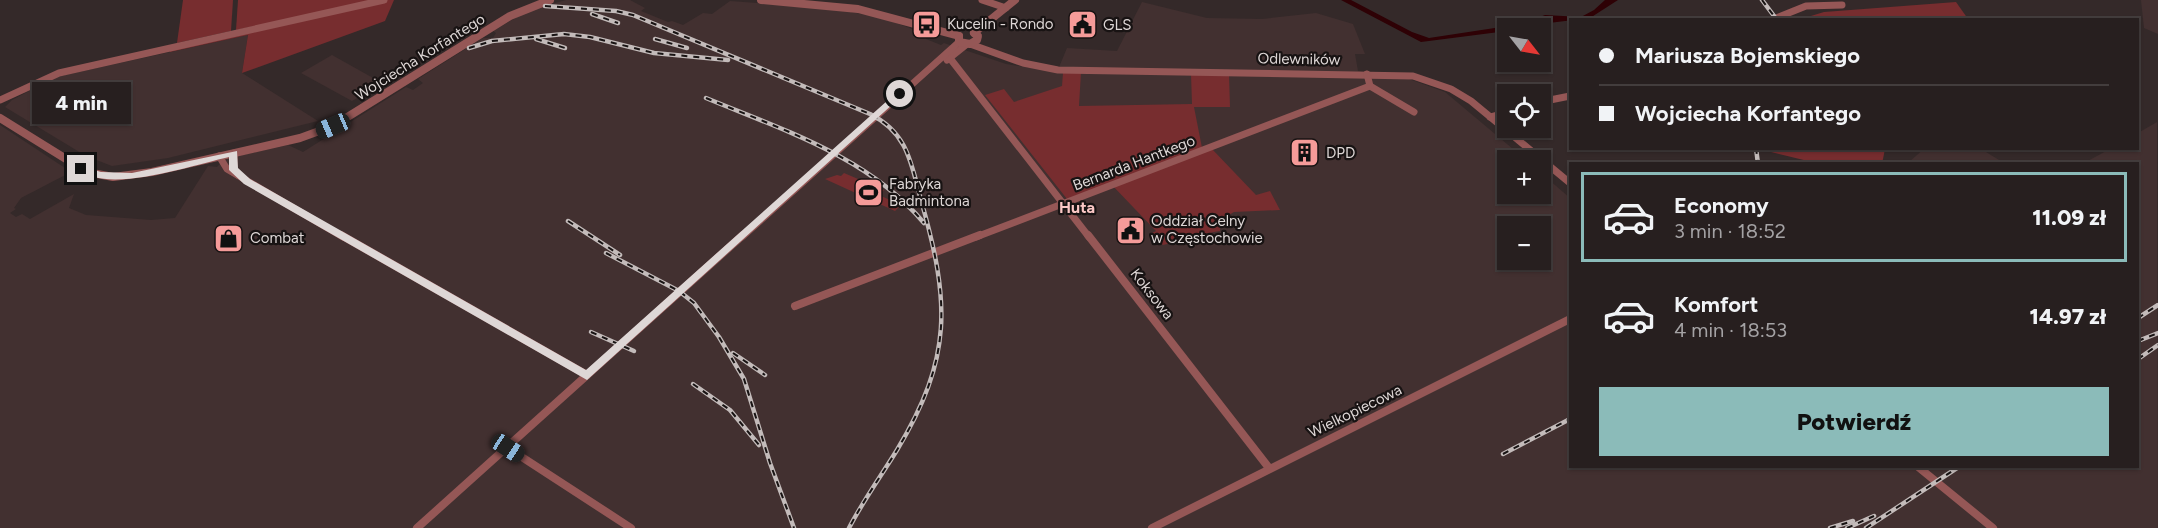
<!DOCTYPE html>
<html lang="pl">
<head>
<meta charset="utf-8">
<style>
  body { margin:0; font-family:Figtree,sans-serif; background:#2f2728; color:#f1f3f6; height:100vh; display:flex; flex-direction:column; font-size:22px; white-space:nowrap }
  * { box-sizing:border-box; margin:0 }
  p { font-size:20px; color:#a4a2a4 }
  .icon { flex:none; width:33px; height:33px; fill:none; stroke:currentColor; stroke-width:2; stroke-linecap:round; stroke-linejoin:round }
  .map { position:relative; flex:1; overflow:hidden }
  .details { position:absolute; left:1569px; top:162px; width:570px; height:306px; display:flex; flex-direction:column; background:#271f1f; border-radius:0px; box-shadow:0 2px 4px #0004,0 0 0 2px #433d3d }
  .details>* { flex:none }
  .banner { position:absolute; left:1569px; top:18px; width:570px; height:132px; border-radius:0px; box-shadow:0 2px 4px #0004,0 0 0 2px #433d3d; display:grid; align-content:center; height:132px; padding:0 30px; background:#271f1f }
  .needle { width:39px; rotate:121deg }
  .controls { position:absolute; left:1497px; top:18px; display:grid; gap:12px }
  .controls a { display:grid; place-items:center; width:54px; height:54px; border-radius:0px; background:#271f1f; box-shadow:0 2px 4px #0004,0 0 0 2px #433d3d; font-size:30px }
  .end { position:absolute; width:27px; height:27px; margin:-14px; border:8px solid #ded7d6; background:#111; box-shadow:0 0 0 3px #111 }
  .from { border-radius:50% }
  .bubble { position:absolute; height:42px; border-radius:0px; background:#271f1f; box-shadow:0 2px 4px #0004,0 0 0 2px #433d3d; font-size:20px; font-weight:800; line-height:42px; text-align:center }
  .car { position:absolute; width:18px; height:36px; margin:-18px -9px; border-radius:8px; box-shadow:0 0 4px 2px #0007; background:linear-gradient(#222 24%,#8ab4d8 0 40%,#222 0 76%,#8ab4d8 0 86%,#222 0) }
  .banner b { display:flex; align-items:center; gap:21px; height:57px; font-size:22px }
  .banner b+b { border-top:2px solid #433d3d }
  .banner i { width:15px; height:15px; background:#f1f3f6 }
  ul { padding:10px 0 0; list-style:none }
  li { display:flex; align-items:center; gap:18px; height:90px; margin:0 12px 9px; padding:0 18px; border:3px solid transparent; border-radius:0px }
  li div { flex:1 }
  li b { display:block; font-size:22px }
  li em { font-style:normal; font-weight:800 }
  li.selected { border-color:#8bbbb9 }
  li>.icon { width:54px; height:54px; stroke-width:1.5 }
  .cta { display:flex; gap:12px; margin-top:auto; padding:12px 30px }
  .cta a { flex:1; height:69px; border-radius:0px; background:#8bbbb9; color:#111; font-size:24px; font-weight:800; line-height:69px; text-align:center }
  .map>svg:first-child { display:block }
</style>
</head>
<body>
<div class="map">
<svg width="2158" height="528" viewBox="0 0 2158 528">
  <rect width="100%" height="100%" fill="#342929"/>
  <g fill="#423030" fill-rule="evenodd">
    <path d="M566,0H630L645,8L641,11L668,22L672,21L683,25L703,13L712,14L730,1L835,9L883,18L928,35L926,39L941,45L944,43L1006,64L1057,72L1067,48L1117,51L1142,2L1207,18L1262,19L1316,13L1353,24L1365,54H1355L1358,71L1409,79L1445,92L1526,160H1508V194H1540L1541,173L1570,198V466H2138V164L2084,163L2110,149L2138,148V133L2157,122L2158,528H0V125L71,172L21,198L14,208L16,209L10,213L16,217L22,214L30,219L74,194L69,208L86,215L151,220L175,218L208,166L217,167L225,159L288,145L303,152L406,87L413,90L423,83L418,79L483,38H493L496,33L493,31L527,11ZM1508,226H1540V260H1508Z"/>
    <path d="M2141,0H2158V34L2144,28Z"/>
    <path d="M248,35L242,73L318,121L168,158L112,166L86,156L5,107L12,100L56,77Z"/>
    <path d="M332,55L382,83L352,101L301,73Z"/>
    <path d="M1925,148L1981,149L2004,163H1908Z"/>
  </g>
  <g fill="#772d2f">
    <path d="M183,0H233L231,31L177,43Z"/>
    <path d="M238,0H378L236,30Z"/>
    <path d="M384,0H394L385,21L242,73L248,35L170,52V47Z"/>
    <path d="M1956,2L1968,19H1801L1824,12Z"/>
    <path d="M1081,72L1079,106L1192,104L1191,74H1229L1230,107H1194L1203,153L1212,149L1256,195L1270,191L1280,210L1234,212L1220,220V231C1200,234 1183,241 1163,245L1150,234L1156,231L1111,184L1067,199L985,95L1004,89L1014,102L1062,86L1063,73Z"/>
    <path d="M1759,149V148L1885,149L1882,164L1816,163Z"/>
    <path d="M844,173L884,190L879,195L901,205L895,211L825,179L837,175L841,176Z"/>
  </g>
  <path fill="#2e0105" d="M1341,0H1351L1412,32L1429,38L1521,24L1545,15L1581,17L1594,10L1605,0H1618L1590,18L1508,28L1507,31L1421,42Z"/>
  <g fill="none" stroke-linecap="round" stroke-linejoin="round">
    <g stroke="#955756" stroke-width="7">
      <path d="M982,0L1006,8"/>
      <path d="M1771,20L1806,6L1842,5"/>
      <path d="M970,44L1023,63L1058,70L1413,76L1451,89L1471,101L1570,183"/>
      <path d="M950,51L949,57L1089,237"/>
      <path d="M947,60L967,44"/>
      <path d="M1370,86L1414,112"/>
      <path d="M0,100L59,73L384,0"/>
      <path d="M1540,102L1570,96"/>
      <path d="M1490,117L1508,112"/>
      <path d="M234,153V169L238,175"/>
      <path d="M219,156L227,169L343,237"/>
      <path d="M742,237L959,42"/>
      <path d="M976,237L1370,86L1367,74"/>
    </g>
    <g stroke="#955756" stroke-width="8">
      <path d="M341,235L587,375"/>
      <path d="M1088,235L1269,468"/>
      <path d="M795,306L980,235"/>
      <path d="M508,448L631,528"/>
      <path d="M1917,466L1993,528"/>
      <path d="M417,528L743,235"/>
      <path d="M1152,528L1570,319"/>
    </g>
    <g stroke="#955756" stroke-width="8">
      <path d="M761,0L858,9L959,36"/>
      <path d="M974,33L1015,0"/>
      <path d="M959,36V42L970,44L977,40L978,36L974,33"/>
      <path d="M0,118L87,172L113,177L152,172L300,138L333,126L510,16L550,0"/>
    </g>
    <defs>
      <g id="rail">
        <path d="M1762,0L1777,20"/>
        <path d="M545,6L616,11L633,15L870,114C908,133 911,163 921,200C950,302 953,357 897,450C881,476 863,501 849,528"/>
        <path d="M592,14L618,23"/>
        <path d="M536,39L565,48"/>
        <path d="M655,39L687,48"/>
        <path d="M469,48L492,41L564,34L590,37L654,53L728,60"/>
        <path d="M706,98C783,130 869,157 924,223"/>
        <path d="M1756,148L1758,164"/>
        <path d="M568,221L620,255"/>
        <path d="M606,253L679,291L694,303L719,337L744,379L770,463L794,528"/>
        <path d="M2138,318L2158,305"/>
        <path d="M591,332L634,351"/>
        <path d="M2138,341L2158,333"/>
        <path d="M733,353L765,375"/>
        <path d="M2138,359L2158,345"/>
        <path d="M693,384L730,410L759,445"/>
        <path d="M1503,454L1570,419"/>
        <path d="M1830,528L1853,521"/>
        <path d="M1847,528L1874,516"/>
        <path d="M1866,528L1960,466"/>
      </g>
    </defs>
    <use href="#rail" stroke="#c3bbba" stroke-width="4.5"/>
    <use href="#rail" stroke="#181313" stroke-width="2" stroke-dasharray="6" stroke-linecap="butt"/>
  </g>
  <path fill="#ded7d6" d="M897,92L904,94L587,380L244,184L229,170V157C192,165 108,195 77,169L81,166L101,172L132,173L237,151L238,168L250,179L586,370Z"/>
  <defs>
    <symbol id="bus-square" viewBox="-11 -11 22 22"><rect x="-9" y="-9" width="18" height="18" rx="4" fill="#f59b99" stroke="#181313"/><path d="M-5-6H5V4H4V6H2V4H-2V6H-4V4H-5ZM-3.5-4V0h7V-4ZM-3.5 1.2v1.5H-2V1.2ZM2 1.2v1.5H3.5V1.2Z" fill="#111"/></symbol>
    <symbol id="civic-square" viewBox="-11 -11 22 22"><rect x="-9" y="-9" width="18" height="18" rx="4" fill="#f59b99" stroke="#181313"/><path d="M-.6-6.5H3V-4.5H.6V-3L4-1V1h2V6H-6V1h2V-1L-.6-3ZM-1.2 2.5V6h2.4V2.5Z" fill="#111"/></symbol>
    <symbol id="building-square" viewBox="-11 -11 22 22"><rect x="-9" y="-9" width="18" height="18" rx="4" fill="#f59b99" stroke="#181313"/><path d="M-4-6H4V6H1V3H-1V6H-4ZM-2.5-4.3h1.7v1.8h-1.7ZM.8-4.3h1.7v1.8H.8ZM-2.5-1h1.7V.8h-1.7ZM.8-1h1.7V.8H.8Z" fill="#111"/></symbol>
    <symbol id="stadium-square" viewBox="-11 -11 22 22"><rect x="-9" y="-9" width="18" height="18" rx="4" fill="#f59b99" stroke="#181313"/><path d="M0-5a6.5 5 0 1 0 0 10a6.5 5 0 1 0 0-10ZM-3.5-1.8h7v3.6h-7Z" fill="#111"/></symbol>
    <symbol id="shop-square" viewBox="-11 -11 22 22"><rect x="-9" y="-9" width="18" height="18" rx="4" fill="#f59b99" stroke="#181313"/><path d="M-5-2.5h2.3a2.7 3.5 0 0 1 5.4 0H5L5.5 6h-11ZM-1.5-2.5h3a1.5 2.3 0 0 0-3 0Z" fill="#111"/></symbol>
  </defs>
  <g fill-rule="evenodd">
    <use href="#bus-square" x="910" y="8" width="33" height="33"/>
    <use href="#civic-square" x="1066" y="8" width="33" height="33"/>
    <use href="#building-square" x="1288" y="136" width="33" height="33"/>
    <use href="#stadium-square" x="852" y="176" width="33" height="33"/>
    <use href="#civic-square" x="1114" y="214" width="33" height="33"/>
    <use href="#shop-square" x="212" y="222" width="33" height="33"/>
  </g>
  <g text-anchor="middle" stroke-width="4.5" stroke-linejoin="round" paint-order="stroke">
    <g font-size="15" fill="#ded7d6" stroke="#181313" text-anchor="start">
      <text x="947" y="29">Kucelin - Rondo</text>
      <text x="1103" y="30">GLS</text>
      <text x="1326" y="158">DPD</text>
      <text x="889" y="189">Fabryka<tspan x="889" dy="17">Badmintona</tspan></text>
      <text x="1151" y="226">Oddział Celny<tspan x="1151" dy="17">w Częstochowie</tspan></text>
      <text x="250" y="243">Combat</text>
    </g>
    <g font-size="15" fill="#ded7d6" stroke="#181313">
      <text transform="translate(420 57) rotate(-32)" y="5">Wojciecha Korfantego</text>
      <text transform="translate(1299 59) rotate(1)" y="5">Odlewników</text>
      <text transform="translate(1134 163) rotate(-21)" y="5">Bernarda Hantkego</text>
      <text transform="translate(1152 294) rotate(52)" y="5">Koksowa</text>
      <text transform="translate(1355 411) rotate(-26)" y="5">Wielkopiecowa</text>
    </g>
    <g font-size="16" font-weight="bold" fill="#fbc7c5" stroke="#181313">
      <text x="1077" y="213">Huta</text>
    </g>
  </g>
</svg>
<div class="controls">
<a><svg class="needle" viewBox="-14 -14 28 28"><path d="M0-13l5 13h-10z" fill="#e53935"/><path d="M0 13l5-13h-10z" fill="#a4a2a4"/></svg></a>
<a><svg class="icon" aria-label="locate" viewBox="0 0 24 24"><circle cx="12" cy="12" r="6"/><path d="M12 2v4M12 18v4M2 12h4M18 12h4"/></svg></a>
<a>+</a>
<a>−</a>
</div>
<i class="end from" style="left:900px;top:94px"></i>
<i class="end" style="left:81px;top:169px"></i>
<div class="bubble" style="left:32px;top:82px;width:99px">4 min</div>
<i class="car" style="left:333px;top:126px;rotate:247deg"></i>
<i class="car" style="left:508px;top:448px;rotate:123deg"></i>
<div class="banner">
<b><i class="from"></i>Mariusza Bojemskiego</b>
<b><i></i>Wojciecha Korfantego</b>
</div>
<section class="details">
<ul>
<li class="selected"><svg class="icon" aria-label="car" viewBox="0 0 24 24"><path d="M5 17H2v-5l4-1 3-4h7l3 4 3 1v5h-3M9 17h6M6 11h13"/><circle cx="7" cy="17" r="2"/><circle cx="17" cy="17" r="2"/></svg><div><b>Economy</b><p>3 min · 18:52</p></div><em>11.09 zł</em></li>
<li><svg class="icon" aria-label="car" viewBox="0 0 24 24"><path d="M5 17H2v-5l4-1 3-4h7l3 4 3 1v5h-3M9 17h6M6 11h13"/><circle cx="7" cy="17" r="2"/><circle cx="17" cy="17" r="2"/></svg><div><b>Komfort</b><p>4 min · 18:53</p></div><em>14.97 zł</em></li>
</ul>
<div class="cta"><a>Potwierdź</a></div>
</section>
</div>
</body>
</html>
